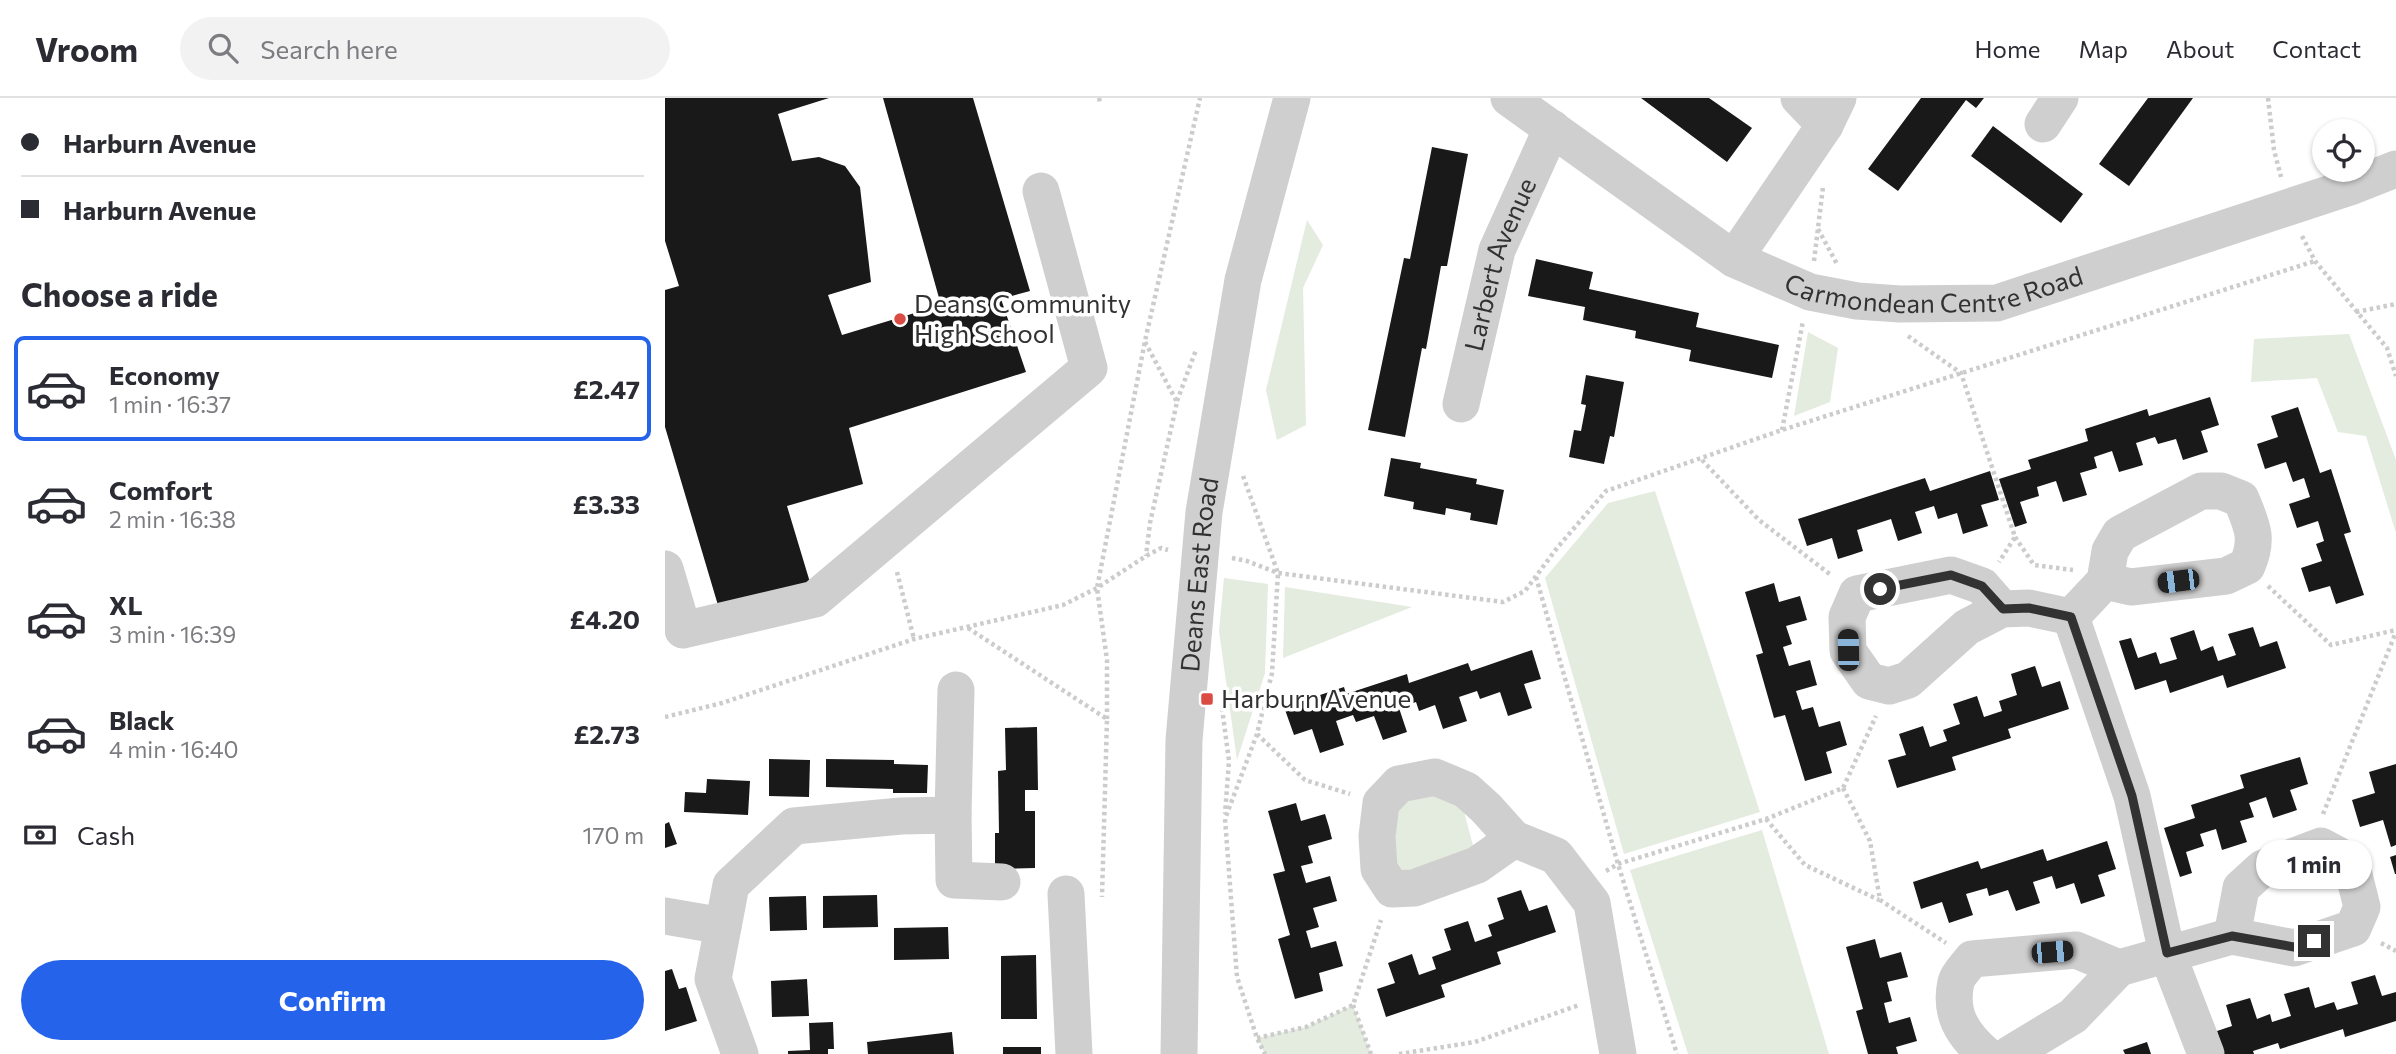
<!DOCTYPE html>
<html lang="en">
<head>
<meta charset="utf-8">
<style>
  body { margin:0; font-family:Commissioner,sans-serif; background:#f2f2f3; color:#2b2b33; height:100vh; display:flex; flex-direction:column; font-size:26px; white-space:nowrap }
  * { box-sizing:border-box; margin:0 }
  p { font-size:23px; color:#7c7c81 }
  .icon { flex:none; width:38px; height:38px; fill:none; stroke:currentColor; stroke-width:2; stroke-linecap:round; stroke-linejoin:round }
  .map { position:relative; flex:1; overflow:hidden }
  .drawer { display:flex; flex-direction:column; background:#fff; width:665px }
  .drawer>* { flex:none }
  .guide { display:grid; align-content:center; height:154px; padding:0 21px; background:#fff }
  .buttons { position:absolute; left:1647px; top:21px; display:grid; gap:14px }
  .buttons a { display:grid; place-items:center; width:63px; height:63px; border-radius:50%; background:#fff; box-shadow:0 2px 5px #0004; font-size:35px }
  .end { position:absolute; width:32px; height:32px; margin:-16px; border:9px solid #323232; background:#fff; box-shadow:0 0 0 4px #fff }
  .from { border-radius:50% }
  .bubble { position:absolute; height:49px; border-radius:24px; background:#fff; box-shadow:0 2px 5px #0004; font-size:23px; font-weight:700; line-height:49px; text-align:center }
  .car { position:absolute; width:21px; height:42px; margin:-21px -10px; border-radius:9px; box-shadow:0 0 5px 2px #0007; background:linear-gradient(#222 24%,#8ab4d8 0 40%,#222 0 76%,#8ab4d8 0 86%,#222 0) }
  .guide b { display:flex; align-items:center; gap:24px; height:66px; font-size:26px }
  .guide b+b { border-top:2px solid #e1e1e2 }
  .guide i { width:18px; height:18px; background:#2b2b33 }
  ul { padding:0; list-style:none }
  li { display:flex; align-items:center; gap:21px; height:105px; margin:0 14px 10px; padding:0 7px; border:4px solid transparent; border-radius:10px }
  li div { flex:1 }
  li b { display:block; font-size:26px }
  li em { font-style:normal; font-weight:700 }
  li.selected { border-color:#2563eb }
  li>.icon { width:63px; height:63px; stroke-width:1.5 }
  h2 { padding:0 21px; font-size:32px; line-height:84px }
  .pay { display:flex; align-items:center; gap:18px; height:77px; padding:0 21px; font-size:26px }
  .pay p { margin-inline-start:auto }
  .button { display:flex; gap:14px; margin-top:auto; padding:14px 21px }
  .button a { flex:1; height:80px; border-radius:42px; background:#2563eb; color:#fff; font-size:28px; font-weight:700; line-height:80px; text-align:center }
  header { display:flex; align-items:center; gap:42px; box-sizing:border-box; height:98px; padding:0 35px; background:#fff; border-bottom:2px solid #e1e1e2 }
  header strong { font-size:33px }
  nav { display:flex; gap:38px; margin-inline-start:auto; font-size:24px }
  .search { width:490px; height:63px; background:#f2f2f3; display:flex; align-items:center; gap:18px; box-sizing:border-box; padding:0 24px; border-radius:38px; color:#7c7c81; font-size:26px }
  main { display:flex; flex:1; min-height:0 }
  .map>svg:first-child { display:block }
</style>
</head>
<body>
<header>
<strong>Vroom</strong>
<div class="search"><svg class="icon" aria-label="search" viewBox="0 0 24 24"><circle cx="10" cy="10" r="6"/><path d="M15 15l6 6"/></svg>Search here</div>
<nav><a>Home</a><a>Map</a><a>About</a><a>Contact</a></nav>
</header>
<main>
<section class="drawer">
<div class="guide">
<b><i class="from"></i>Harburn Avenue</b>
<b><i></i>Harburn Avenue</b>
</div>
<h2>Choose a ride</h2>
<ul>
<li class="selected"><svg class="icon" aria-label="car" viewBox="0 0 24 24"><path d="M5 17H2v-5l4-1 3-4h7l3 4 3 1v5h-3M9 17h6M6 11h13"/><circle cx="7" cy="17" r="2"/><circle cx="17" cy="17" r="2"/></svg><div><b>Economy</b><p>1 min · 16:37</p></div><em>£2.47</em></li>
<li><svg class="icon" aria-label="car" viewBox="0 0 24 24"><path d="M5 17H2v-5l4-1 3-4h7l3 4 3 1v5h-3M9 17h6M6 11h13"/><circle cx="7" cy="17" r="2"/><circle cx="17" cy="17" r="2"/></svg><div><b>Comfort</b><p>2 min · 16:38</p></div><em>£3.33</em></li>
<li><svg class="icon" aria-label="car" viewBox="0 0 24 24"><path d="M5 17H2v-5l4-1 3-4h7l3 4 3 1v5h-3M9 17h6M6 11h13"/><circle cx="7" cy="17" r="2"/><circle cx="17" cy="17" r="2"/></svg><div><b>XL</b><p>3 min · 16:39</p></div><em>£4.20</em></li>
<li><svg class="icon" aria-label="car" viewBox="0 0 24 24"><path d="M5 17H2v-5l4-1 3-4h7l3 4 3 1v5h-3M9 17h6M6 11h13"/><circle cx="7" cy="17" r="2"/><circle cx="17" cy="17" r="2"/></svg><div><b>Black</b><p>4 min · 16:40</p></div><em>£2.73</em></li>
</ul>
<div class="pay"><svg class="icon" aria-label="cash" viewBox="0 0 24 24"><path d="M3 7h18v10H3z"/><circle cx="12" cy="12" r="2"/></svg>Cash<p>170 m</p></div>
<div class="button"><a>Confirm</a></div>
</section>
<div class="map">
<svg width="1731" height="956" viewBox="0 0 1731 956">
  <rect width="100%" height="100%" fill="#fff"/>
  <g fill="#e4ebdf">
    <path d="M642,122L658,147L638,190L641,327L612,342L601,292Z"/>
    <path d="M1143,234L1173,250L1165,304L1129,318Z"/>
    <path d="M1684,236L1731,362V435L1701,338L1673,334L1652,280L1586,284L1589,241Z"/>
    <path d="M990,393L1095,714L959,756L880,480L943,405Z"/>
    <path d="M559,480L603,486L600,575L572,662L554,533Z"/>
    <path d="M620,489L747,509L618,560Z"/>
    <path d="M755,692L798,710L810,755L736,775L724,751L728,713Z"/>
    <path d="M1097,732L1164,956H1023L965,772Z"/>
    <path d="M688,907L706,956H600L592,940L641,929Z"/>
  </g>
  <g fill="#191919">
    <path d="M0,0H164L113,16L127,63L154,59L180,68L195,89L206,184L163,197L177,237L276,207L218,0H308L365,193L336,201L361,274L184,330L198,386L122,408L147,491L55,514L0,329V192L14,188L0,143Z"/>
    <path d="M976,0H1044L1087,30L1062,64Z"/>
    <path d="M1256,0H1319L1311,10L1301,2L1233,93L1203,71Z"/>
    <path d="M1483,0H1528L1464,88L1434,66Z"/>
    <path d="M1328,28L1418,96L1396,125L1306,58Z"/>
    <path d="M767,49L803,56L782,168H776L761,251L757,250L740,339L703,332L739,160L745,161Z"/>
    <path d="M871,161L928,174L924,191L1034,215L1031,229L1114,247L1107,280L1024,263L1026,252L970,240L971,233L918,222L920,209L863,198Z"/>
    <path d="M921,277L959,284L949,339L945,338L939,366L904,359L909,332L916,333L921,307L916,306Z"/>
    <path d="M1545,299L1554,327L1536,333L1543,354L1518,362L1511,341L1493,346L1490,339L1471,345L1478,367L1468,370L1454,374L1447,353L1429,359L1432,370L1415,375L1422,397L1398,404L1391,383L1372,389L1374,398L1355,404L1362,425L1350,429L1334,381L1366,371L1363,362L1423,343L1420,331L1482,311L1484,318Z"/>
    <path d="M1633,309L1655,375L1666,371L1686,434L1679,436L1699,497L1671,506L1665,488L1644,494L1636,470L1657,463L1651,446L1659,443L1653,423L1632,430L1624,406L1645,399L1639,380L1628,384L1621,364L1600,371L1592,346L1613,339L1606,318Z"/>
    <path d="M726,360L756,365L755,370L812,381L811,386L839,392L832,427L805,422L806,415L781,410L780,417L748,411L749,404L719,398Z"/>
    <path d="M1325,373L1334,402L1316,407L1323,428L1298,436L1292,415L1273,421L1269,408L1250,414L1257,435L1233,443L1226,421L1192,432L1198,453L1186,457L1173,461L1167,440L1142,448L1133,421L1260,380L1265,393Z"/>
    <path d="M1109,485L1114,504L1135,498L1142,522L1121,528L1127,546L1118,549L1124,568L1145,562L1152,587L1131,593L1137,612L1148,609L1154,629L1175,623L1182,647L1161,654L1167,675L1140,683L1120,617L1109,620L1091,557L1098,555L1080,494Z"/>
    <path d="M1588,529L1595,549L1612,543L1621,570L1562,590L1558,577L1505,595L1501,582L1470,592L1454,543L1466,540L1473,560L1491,554L1495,566L1512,561L1505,540L1529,532L1536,553L1548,548L1553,563L1571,557L1563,536Z"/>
    <path d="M867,552L876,581L859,586L867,610L843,618L835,594L815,601L812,593L794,599L802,623L778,631L770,607L754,613L751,604L734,610L742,634L718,642L709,618L691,624L688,617L671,623L679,647L655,655L647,631L629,637L619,609L679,589L681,596L742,576L744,585L803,565L806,573Z"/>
    <path d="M1370,568L1377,589L1395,583L1404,611L1343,631L1346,640L1287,659L1291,672L1232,690L1223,662L1241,657L1234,636L1258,628L1265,649L1282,643L1278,632L1295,626L1288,606L1312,598L1319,619L1337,613L1334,603L1352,597L1346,576Z"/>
    <path d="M372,629L373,692H360V713H370V770L330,771V735H334L333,673L341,672L340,630Z"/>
    <path d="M1635,659L1643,686L1625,692L1632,712L1608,720L1601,699L1584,705L1589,719L1575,723L1582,744L1557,752L1551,731L1535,736L1539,748L1521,754L1527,775L1515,779L1499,730L1530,720L1526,707L1579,690L1575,677Z"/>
    <path d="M104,661L145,662L144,699L104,698Z"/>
    <path d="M161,661L229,662V666L263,667L262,695H228V691L161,689Z"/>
    <path d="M1731,666V747L1726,749L1718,722L1695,729L1687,702L1710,695L1704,674Z"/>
    <path d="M42,681L85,683L83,717L19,714L20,694L41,695Z"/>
    <path d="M631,705L636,723L660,716L664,729L667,741L643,748L648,765L636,768L641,785L665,778L672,803L648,810L654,829L641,833L646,850L671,843L678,868L654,875L658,893L630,901L613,841L625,837L608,776L620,773L603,713Z"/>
    <path d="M4,724L12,746L0,750V726Z"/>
    <path d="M1442,743L1451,771L1433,777L1440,798L1416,806L1409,785L1391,791L1387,778L1368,784L1375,805L1351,813L1343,792L1324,798L1322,790L1301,796L1308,817L1284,825L1277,804L1256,811L1248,784L1313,763L1316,771L1378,751L1382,763Z"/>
    <path d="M1731,757V776H1730L1725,759Z"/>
    <path d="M856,792L864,813L882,807L891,834L832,854L836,866L776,887L780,899L721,919L712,891L730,885L723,865L747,856L754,877L771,871L767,859L786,852L779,831L803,823L810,844L827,838L823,827L839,821L832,800Z"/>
    <path d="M212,797L213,829L158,830V798Z"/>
    <path d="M141,798L142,832L105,833L104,799Z"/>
    <path d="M283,829L284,861L229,862V830Z"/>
    <path d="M1210,841L1215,860L1236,854L1243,879L1222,884L1227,903L1219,905L1224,925L1245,919L1252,943L1231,949L1233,956H1203L1191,913L1198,911L1181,849Z"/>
    <path d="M371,857L372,921H336V858Z"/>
    <path d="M7,871L14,891L21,889L32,923L0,933V873Z"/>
    <path d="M1710,877L1717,898L1731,894V923L1680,939L1678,931L1615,951L1613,945L1588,953L1589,956H1559L1552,933L1567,928L1561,907L1585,900L1592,921L1605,916L1607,924L1626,918L1619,896L1644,889L1650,910L1669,904L1672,912L1693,906L1686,884Z"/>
    <path d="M142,881L144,918L107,919L106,883Z"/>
    <path d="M168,924L169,951H163V956H123V953L145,952L144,925Z"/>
    <path d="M287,934L289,956H203L202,944Z"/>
    <path d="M1482,944L1486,956H1460L1458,952Z"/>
    <rect x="338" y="949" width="38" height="7"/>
  </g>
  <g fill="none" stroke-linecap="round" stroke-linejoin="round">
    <g stroke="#ccc" stroke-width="4.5" stroke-dasharray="3.5 3.5" stroke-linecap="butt">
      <path d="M434,0L435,4"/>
      <path d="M1603,0L1609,52L1616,79"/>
      <path d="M1153,131L1172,166"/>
      <path d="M1637,138L1650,163L1722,250L1731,278"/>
      <path d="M1149,163L1158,89"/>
      <path d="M1691,214L1731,206"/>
      <path d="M1243,238L1296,275L1350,439L1334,464"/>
      <path d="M480,244L512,304L485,425L481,458"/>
      <path d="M512,303L531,252"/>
      <path d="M1117,332L1138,223"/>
      <path d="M1037,362L1094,422L1166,477"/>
      <path d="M578,378L613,475L607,575L592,636L560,721L572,879L592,940L600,956"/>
      <path d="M1350,439L1369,467L1408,472"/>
      <path d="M567,460L582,463L613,475L838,504L860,493L892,450L941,393L1117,332L1650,163"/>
      <path d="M232,474L249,541"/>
      <path d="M871,479L953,766L1012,956"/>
      <path d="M1603,488L1666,547L1731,532"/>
      <path d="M303,530L442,621L437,799"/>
      <path d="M557,610L564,663L560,716"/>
      <path d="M0,619L57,605L249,541L398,507L432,490L481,458L496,450L503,452"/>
      <path d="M442,621V562L432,490L480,243L535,0"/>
      <path d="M592,636L640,682L685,696"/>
      <path d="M1178,690L1205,743L1215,802L1281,845"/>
      <path d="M1658,716L1731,534"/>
      <path d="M1101,721L1140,767L1214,802"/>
      <path d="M941,773L953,766L1101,721L1178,690L1211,618"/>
      <path d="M1716,845L1731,853"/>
      <path d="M688,907L706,956"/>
      <path d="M592,940L641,929L688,907L716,822"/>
      <path d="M734,956L810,944L914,907"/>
    </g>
    <g stroke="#cfcfcf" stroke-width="37">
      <path id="s1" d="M844,0L1069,161L1145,194L1192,203L1235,206L1332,205L1685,89L1731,71"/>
      <path d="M1134,0L1160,27"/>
      <path d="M1378,26L1395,0"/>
      <path d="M1069,161L1160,27L1173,0"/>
      <path id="s2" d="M796,306L832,152L887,30"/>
      <path d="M0,471L18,532L150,501L424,270L376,93"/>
      <path d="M1337,511L1302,529L1243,582L1224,588L1204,583L1183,553L1182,519L1192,496L1286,477L1317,488L1337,511L1364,510L1406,519"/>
      <path d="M1406,519L1467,698L1502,855L1541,956"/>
      <path d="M1406,519L1440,483L1466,489L1561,478L1582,468C1594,440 1587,428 1576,401L1556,393H1536L1455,436L1445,453L1440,483"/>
      <path d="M291,592L288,717L289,782L337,784"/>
      <path d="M770,679L801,692L821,710L849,741L812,767L749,790L727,791L714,771L712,738L716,705L734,686Z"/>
      <path d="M849,741L891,758L927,805L953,956"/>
      <path d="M401,796L409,956"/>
      <path d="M0,818L58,828"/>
      <path d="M75,956L48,881L66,787L129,728L236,718L288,717"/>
      <path id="s3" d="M514,956L519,642L539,414L578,182L627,0"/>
      <path d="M1320,956C1297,936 1284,915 1291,884C1293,876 1302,868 1307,861L1411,852L1454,870"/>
      <path d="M1345,956L1408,918L1454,870L1567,838L1629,850L1688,830L1697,809L1689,777L1673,757L1656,748L1598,770L1576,790L1567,838"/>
    </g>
  </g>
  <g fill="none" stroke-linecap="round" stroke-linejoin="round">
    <path stroke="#323232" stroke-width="9" d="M1215,491L1286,477L1317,488L1338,511L1364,510L1406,519L1467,698L1502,855L1567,838L1629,849L1649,843"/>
  </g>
  <g fill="#da4b43" stroke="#fff" stroke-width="2.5">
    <circle cx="235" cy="221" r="7"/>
    <rect x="535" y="594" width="14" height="14" rx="3.5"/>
  </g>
  <g text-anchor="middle" stroke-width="7" stroke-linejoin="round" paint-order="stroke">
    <g font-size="26" fill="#323232" stroke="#fff">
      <text dy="9" stroke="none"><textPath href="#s2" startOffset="145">Larbert Avenue</textPath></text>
      <text dy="9" stroke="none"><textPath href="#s1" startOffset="485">Carmondean Centre Road</textPath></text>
      <text dy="9" stroke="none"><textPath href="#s3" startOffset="480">Deans East Road</textPath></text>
    </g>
    <g font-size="26" fill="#323232" stroke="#fff" text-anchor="start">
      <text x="249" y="215">Deans Community<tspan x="249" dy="30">High School</tspan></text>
      <text x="556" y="610">Harburn Avenue</text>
    </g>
  </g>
</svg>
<div class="buttons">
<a><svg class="icon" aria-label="locate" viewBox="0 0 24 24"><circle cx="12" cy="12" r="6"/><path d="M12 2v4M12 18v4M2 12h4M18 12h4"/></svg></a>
</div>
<i class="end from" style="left:1215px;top:491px"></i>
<i class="end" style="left:1649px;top:843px"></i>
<div class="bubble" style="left:1591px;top:742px;width:116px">1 min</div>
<i class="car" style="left:1513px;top:483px;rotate:263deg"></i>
<i class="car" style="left:1183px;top:552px;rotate:359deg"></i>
<i class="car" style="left:1387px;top:854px;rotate:85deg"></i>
</div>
</main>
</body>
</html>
